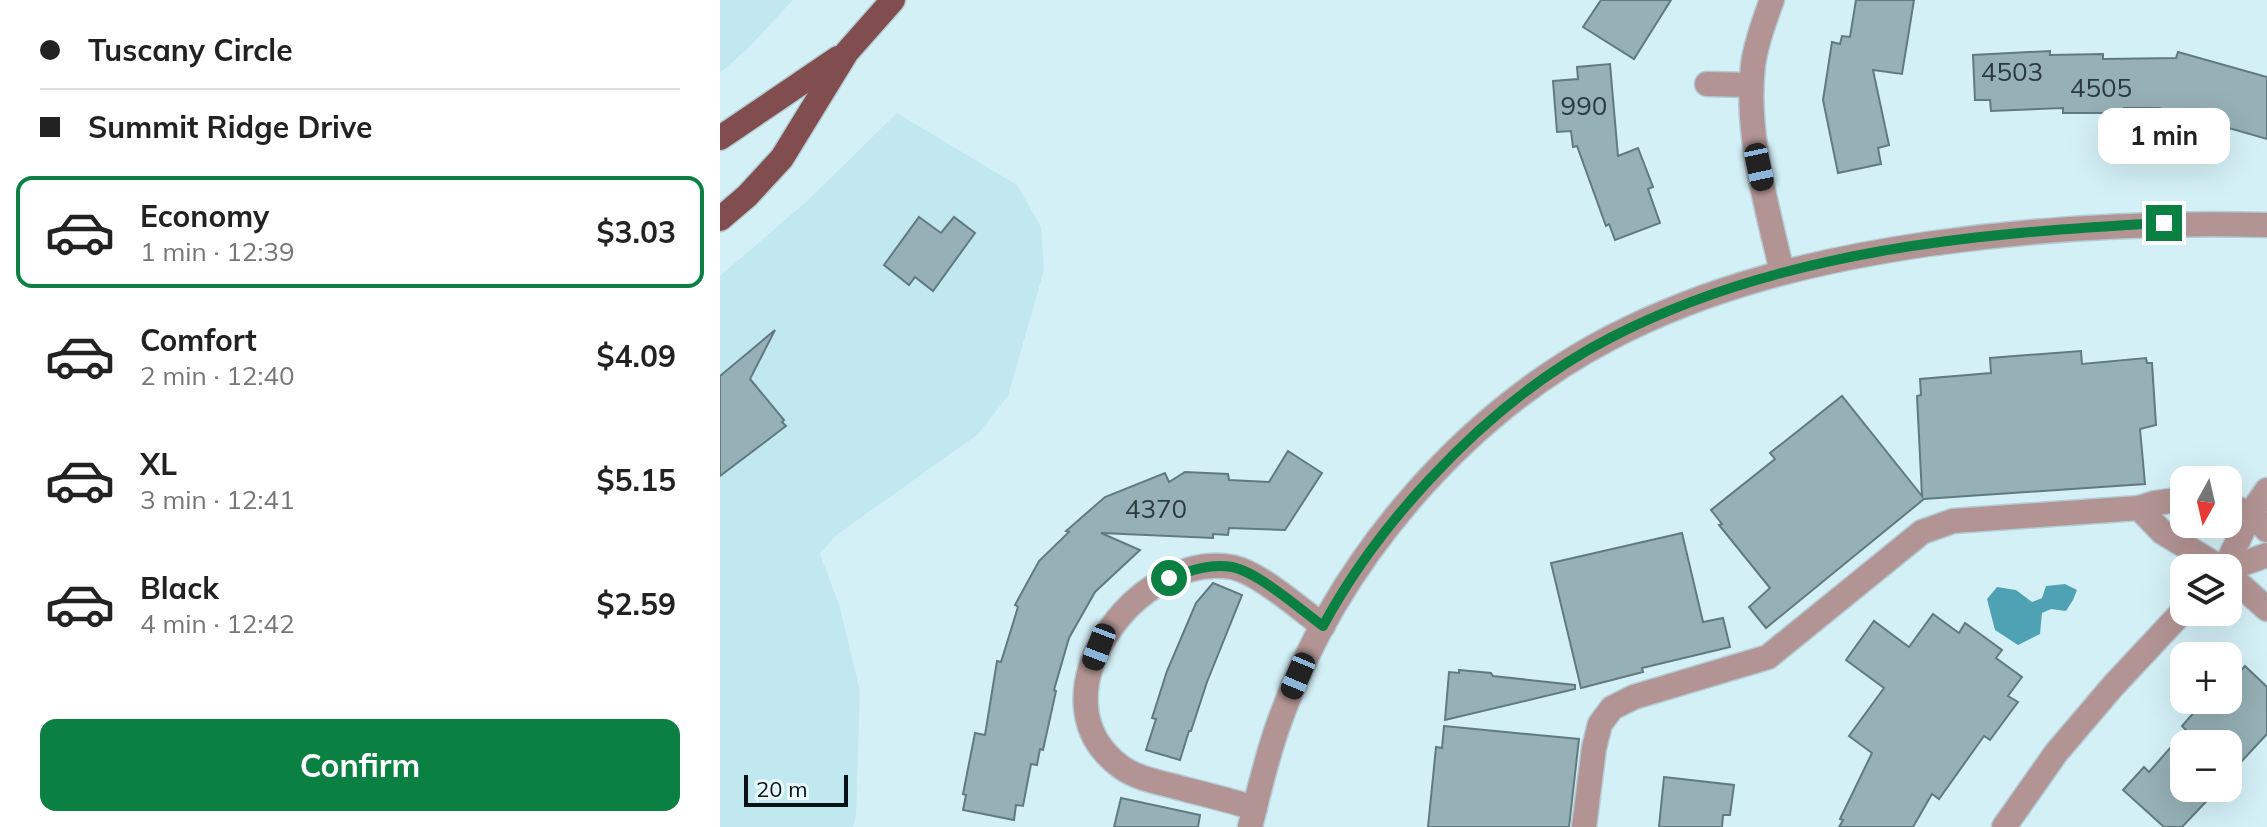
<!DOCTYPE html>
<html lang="en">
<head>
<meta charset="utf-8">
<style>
  body { margin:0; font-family:Mulish,sans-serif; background:#f6f6f6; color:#222; height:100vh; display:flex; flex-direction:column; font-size:30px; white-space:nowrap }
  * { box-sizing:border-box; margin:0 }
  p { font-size:26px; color:#767676 }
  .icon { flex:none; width:44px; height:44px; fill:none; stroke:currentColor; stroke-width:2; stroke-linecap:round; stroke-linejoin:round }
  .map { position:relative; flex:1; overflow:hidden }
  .sheet { display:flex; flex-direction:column; background:#fff; width:720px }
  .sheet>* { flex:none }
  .banner { display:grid; align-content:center; height:176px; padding:0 40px; background:#fff }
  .needle { width:52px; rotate:188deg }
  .controls { position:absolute; left:1450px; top:466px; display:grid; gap:16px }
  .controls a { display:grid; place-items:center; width:72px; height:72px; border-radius:16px; background:#fff; box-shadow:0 8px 32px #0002; font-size:40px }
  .scale { position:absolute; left:24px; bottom:20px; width:104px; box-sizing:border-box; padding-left:8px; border:4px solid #081215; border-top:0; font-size:22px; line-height:28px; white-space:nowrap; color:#081215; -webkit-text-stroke:6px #eafbff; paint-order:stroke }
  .end { position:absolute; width:36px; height:36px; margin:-18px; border:10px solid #0b8043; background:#fff; box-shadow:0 0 0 4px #fff }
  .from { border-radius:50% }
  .bubble { position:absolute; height:56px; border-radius:16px; background:#fff; box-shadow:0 8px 32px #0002; font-size:26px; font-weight:700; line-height:56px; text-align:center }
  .car { position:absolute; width:24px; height:48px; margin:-24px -12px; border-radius:10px; box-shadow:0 0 6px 2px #0007; background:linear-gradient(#222 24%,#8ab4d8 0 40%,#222 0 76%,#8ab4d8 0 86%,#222 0) }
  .banner b { display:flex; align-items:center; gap:28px; height:76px; font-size:30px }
  .banner b+b { border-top:2px solid #e0e0e0 }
  .banner i { width:20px; height:20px; background:#222 }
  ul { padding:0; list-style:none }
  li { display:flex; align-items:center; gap:24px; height:112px; margin:0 16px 12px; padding:0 24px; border:4px solid transparent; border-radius:16px }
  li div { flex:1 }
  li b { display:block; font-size:30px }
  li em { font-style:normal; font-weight:700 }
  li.active { border-color:#0b8043 }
  li>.icon { width:72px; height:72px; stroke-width:1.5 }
  .cta { display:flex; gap:16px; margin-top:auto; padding:16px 40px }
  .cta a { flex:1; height:92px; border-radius:16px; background:#0b8043; color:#fff; font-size:32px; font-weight:700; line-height:92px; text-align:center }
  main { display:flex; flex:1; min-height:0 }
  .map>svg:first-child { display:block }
</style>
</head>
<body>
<main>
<section class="sheet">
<div class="banner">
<b><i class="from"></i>Tuscany Circle</b>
<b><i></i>Summit Ridge Drive</b>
</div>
<ul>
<li class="active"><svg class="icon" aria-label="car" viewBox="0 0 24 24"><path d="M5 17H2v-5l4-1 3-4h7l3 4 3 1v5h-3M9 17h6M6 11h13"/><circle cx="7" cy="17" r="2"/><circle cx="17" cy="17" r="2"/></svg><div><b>Economy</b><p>1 min · 12:39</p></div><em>$3.03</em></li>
<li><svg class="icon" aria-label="car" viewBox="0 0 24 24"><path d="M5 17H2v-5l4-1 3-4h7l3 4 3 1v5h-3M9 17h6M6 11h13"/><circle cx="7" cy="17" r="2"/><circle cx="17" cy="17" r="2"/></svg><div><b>Comfort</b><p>2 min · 12:40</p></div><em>$4.09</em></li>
<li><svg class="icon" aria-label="car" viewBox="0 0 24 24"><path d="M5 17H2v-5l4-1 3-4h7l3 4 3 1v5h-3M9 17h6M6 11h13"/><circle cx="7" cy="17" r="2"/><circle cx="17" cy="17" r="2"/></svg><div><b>XL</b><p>3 min · 12:41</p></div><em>$5.15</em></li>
<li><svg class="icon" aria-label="car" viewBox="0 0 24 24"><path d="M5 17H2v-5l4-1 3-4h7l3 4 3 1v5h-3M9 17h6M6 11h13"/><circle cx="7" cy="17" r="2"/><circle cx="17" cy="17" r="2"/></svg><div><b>Black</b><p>4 min · 12:42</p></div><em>$2.59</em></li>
</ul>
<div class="cta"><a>Confirm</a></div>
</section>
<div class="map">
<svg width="1547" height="827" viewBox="0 0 1547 827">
  <rect width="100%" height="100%" fill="#d4f0f7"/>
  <g fill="#c1e7ef">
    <path d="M0,0H73L28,48L0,73Z"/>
    <path d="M177,113L297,185L321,227L324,270L288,396L257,435L115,536L100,554L119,605L140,691L136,814L133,827H0V276L86,202Z"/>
  </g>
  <path fill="#4fa2b3" d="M1345,584L1357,590L1353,600L1346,611L1331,609L1322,613L1320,634L1298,645L1275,630L1267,599L1277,587L1296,590L1312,602L1322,598L1326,586Z"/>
  <g fill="#95b0b6" stroke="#617a80" stroke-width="2">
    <path d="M881,0H951L914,59L863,27Z"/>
    <path d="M1136,0H1194L1182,74L1153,70L1169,145L1158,148L1161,164L1118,173L1103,100L1112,42L1120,44L1122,36L1130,37Z"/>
    <path d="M1330,51V55L1383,54V59L1456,58L1458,52L1547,77V139L1439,108H1404L1403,113H1343V108L1271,111L1270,100H1255L1253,55Z"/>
    <path d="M890,64L898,156L918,148L933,187L928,189L940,223L895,240L889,224L886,226L857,146L853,147L851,131L837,132L833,81L858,79L857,67Z"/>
    <path d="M199,217L221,233L234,217L255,233L213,291L195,277L189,285L164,265Z"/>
    <path d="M55,330L30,379L64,420L62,422L66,426L0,476V376Z"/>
    <path d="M1361,351L1362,364L1426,358L1427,363H1432L1436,425L1420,429L1425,484L1204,499L1046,628L1029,607L1050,588L999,525L1002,524L991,510L1055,459L1050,453L1122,396L1202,496L1197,396L1201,395L1200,379L1271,373L1270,358Z"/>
    <path d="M568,451L602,473L565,530L509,528L508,535L493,534V538L381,533L420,550L375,592L349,638L334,690L336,691L323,750L320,749L317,765L311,764L303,806L296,805L294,820L243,810L246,795L243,794L255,733L265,735L277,661L281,662L298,607L295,605L319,561L349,532L346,531L385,497L445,473L449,482L465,472L508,474L509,480L549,482Z"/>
    <path d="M962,533L983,622L1003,618L1010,647L922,668L923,672L861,688L831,563Z"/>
    <path d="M493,583L522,595L487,682L471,731H469L460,760L426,750L436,719L432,718L447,671L476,603Z"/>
    <path d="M1213,614L1239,633L1245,623L1282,650L1276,658L1302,677L1288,696L1298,702L1270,740L1264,736L1219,799L1212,794L1193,827H1119L1123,820L1120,819L1152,753L1129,736L1164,688L1126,660L1154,621L1189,647Z"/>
    <path d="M1525,666L1547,687V734L1508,776V744H1464V788H1499L1462,827H1444L1403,790L1424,767L1429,772L1466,730L1462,726L1485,700H1508V684Z"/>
    <path d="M739,670L771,673L773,676L855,685V689L725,720L729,672L739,673Z"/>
    <path d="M724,726L859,739L849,827H708L716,747L722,748Z"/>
    <path d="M944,777L1014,785L1010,815H1003L1002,827H939Z"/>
    <path d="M401,798L480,815L478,827H394Z"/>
  </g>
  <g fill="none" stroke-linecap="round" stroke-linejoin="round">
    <defs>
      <g id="minor">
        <path d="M1052,0C1044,21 1036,43 1033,65C1025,134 1047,206 1062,272"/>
        <path d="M987,84L1031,85"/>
        <path d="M1508,506L1531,513L1547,530"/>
        <path d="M1419,508L1442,532L1501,568"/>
        <path d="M1505,568L1531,513L1547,490"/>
        <path d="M1508,569L1547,555"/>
        <path d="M1508,574L1547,609"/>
        <path d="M535,808C511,801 488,795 464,789C444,783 419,780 401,767C308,699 417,551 511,567C537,571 580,609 603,626"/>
        <path d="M530,827C539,791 547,755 560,720C617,562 741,416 890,338C990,286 1098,260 1208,244C1321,228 1433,222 1547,225"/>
        <path d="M864,827L874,748L880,724L892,708L914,697L1048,657L1202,532L1233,521L1419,508L1435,503L1464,499"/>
        <path d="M1284,827L1336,753L1393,686L1464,610"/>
      </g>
      <g id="major">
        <path d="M0,138L118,58"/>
        <path d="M0,219L27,196L62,158L127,52L173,0"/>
      </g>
    </defs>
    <use href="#minor" stroke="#b3ccd3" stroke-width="27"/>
    <use href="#major" stroke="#b3ccd3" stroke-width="27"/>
    <use href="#minor" stroke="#b39494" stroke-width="24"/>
    <use href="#major" stroke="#814d4e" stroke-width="24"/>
  </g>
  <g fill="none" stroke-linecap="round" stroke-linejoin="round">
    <path stroke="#0b8043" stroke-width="10" d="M449,578C469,571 490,563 512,567C538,572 580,609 603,626C632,572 668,524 710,479C762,423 822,373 890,338C1060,250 1256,233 1444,223"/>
  </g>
  <g text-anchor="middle" stroke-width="7" stroke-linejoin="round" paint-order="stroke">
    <g font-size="26" fill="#2b3a3d">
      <text x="1292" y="81">4503</text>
      <text x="1381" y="97">4505</text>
      <text x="864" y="115">990</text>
      <text x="436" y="518">4370</text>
    </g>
  </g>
</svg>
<div class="controls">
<a><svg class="needle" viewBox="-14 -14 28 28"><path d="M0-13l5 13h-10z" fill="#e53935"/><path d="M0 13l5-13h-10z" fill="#767676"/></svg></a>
<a><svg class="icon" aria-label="layers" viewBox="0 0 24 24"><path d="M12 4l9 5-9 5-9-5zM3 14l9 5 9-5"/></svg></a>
<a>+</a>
<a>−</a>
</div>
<div class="scale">20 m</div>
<i class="end from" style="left:449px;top:578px"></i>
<i class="end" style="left:1444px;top:223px"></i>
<div class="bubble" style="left:1378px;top:108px;width:132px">1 min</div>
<i class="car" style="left:1039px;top:167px;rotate:168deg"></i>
<i class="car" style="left:379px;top:647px;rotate:201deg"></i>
<i class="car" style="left:578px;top:676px;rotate:203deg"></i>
</div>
</main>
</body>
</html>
